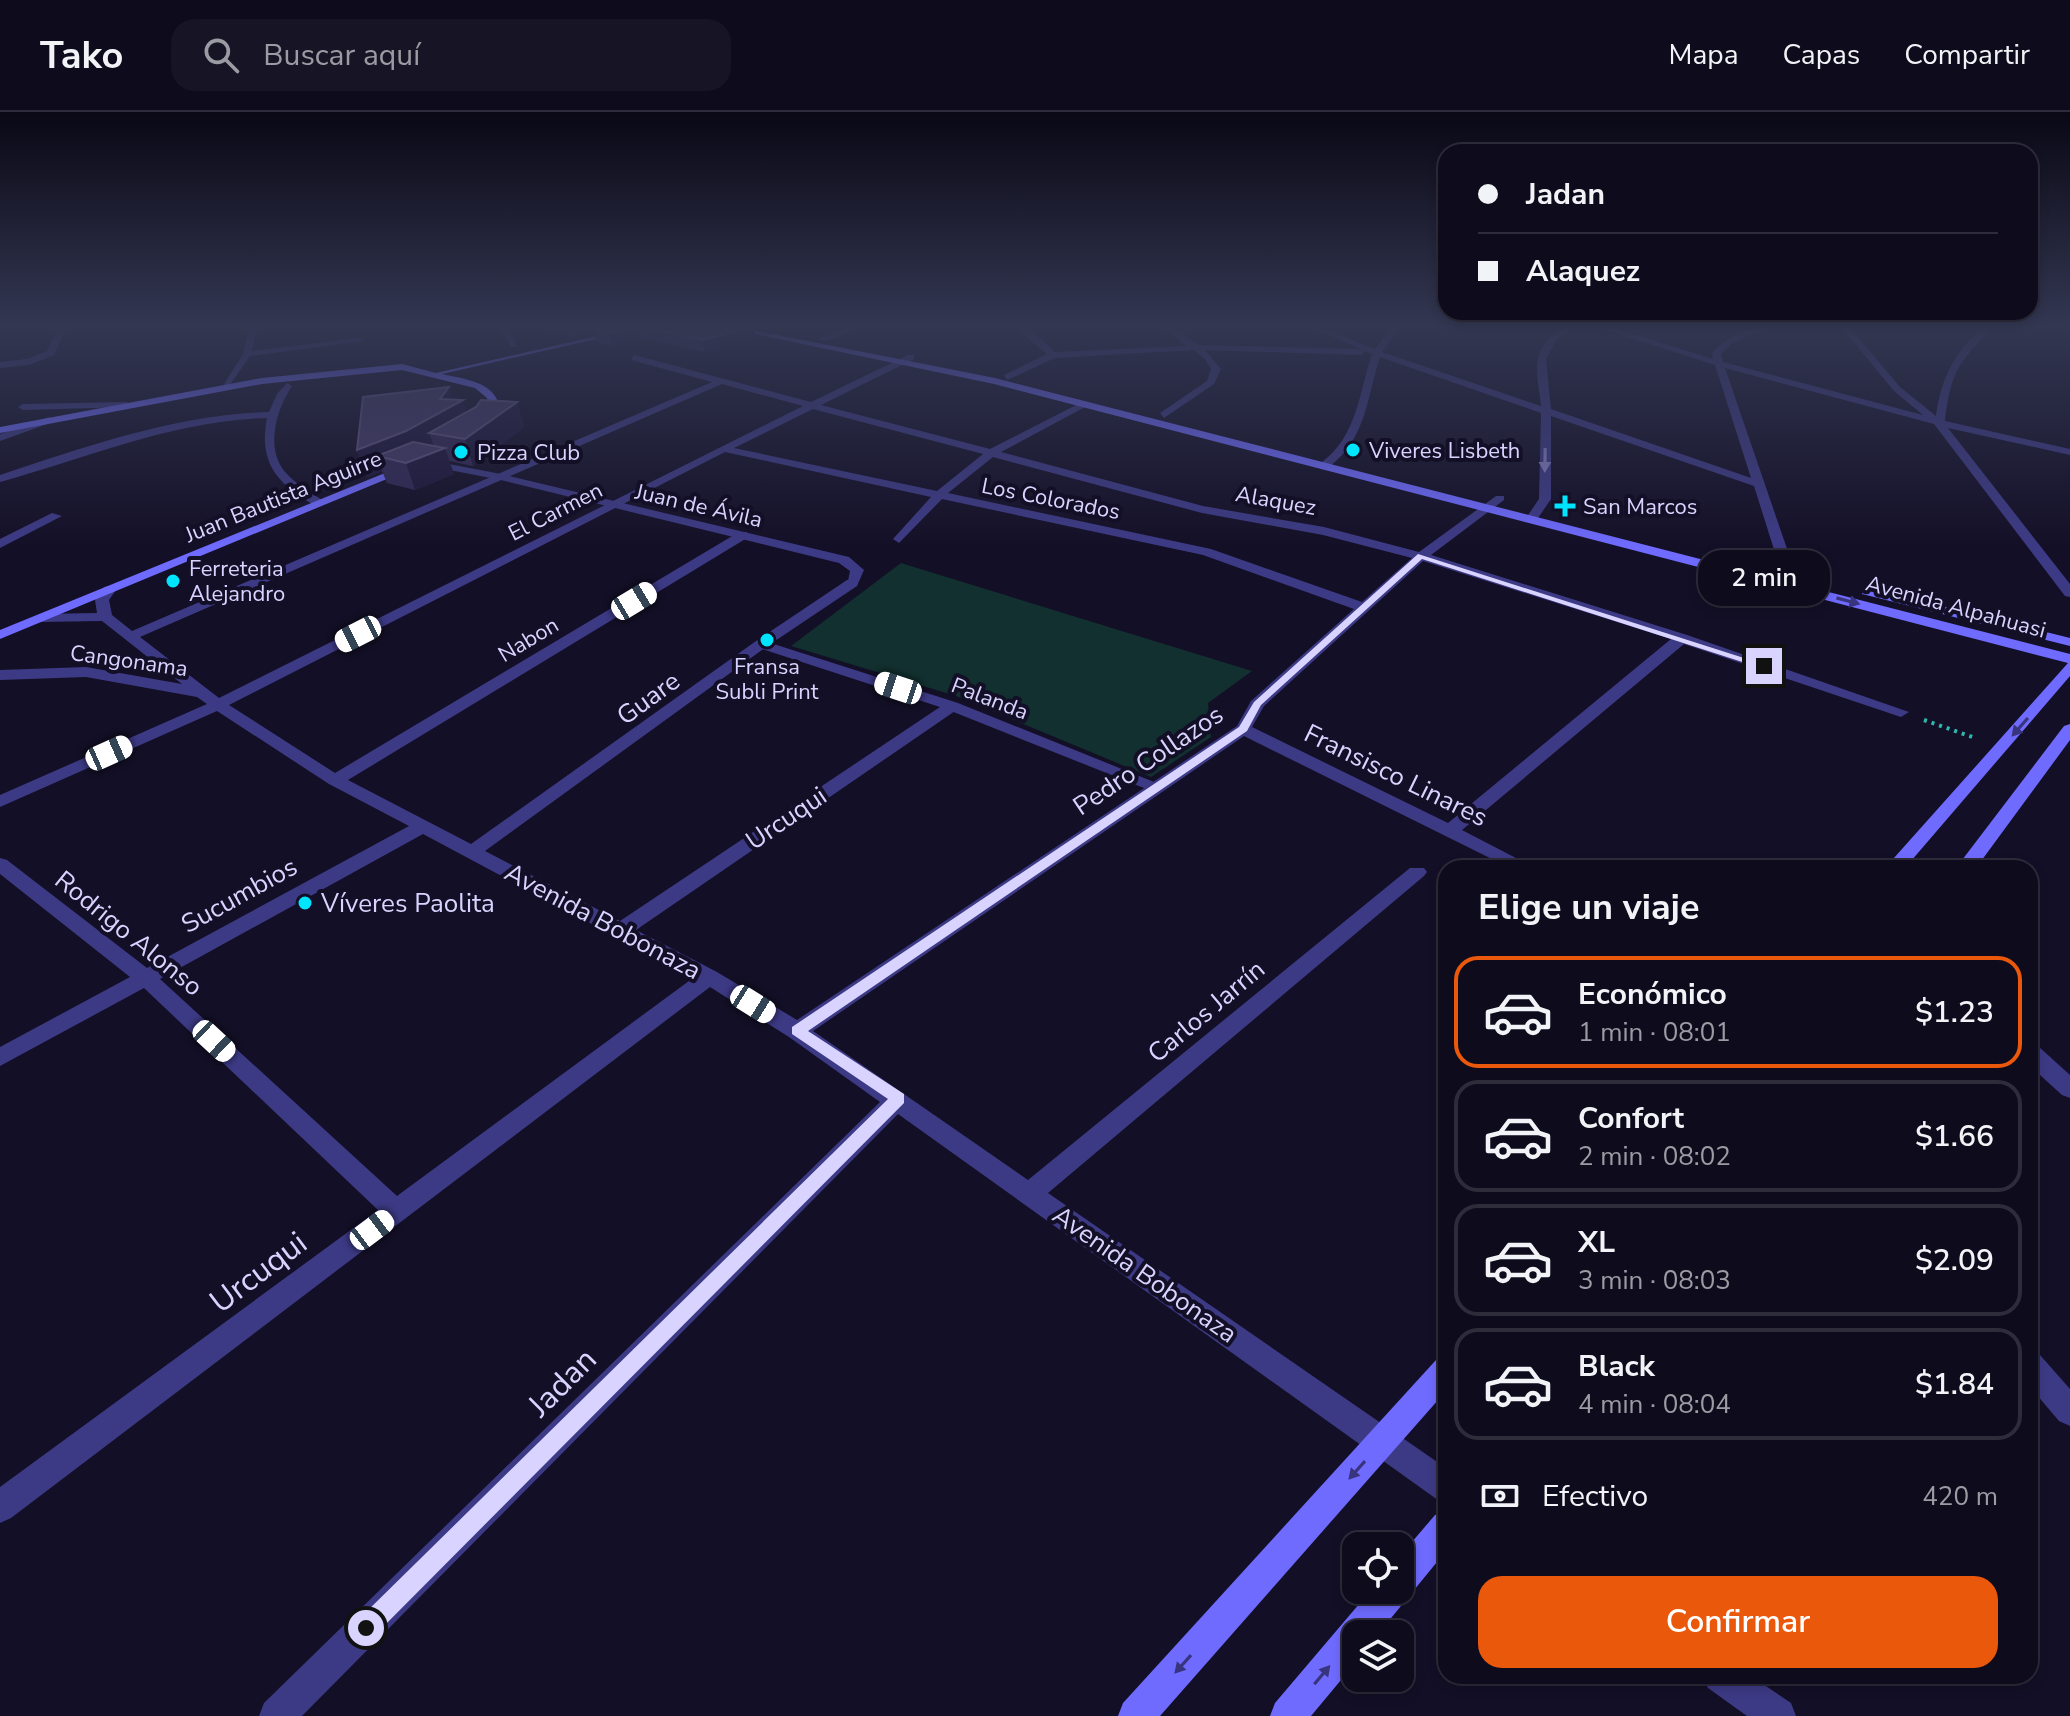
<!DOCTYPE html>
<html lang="es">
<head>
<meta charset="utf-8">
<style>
  body { margin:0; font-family:"Nunito Sans",sans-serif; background:#171425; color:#f1f3f6; height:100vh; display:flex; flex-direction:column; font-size:30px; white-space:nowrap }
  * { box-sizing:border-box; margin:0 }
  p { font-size:26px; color:#9b9ba3 }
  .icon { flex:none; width:44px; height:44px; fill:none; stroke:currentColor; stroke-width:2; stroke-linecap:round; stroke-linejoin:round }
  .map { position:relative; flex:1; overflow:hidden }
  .panel { position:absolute; left:1438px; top:748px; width:600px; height:824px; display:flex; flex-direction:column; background:#0e0b1c; border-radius:24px; box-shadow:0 4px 12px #0003,0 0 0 2px #2e2b3b }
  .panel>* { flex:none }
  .banner { position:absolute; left:1438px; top:32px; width:600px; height:176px; border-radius:24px; box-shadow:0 4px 12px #0003,0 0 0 2px #2e2b3b; display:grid; align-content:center; height:176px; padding:0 40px; background:#0e0b1c }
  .buttons { position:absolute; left:1342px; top:1420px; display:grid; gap:16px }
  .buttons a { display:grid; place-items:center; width:72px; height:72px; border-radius:16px; background:#0e0b1c; box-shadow:0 4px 12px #0003,0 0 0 2px #2e2b3b; font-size:40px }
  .end { position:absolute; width:36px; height:36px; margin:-18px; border:10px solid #d9d4ff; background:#111; box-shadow:0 0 0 4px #111 }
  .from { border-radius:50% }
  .bubble { position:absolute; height:56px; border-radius:24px; background:#0e0b1c; box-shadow:0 4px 12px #0003,0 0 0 2px #2e2b3b; font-size:26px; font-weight:600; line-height:56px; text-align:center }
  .car { position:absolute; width:24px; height:48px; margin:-24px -12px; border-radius:10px; box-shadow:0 0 6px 2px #0007; background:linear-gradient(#fff 24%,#345 0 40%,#fff 0 76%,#345 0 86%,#fff 0) }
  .banner b { display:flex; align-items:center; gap:28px; height:76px; font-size:30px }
  .banner b+b { border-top:2px solid #2e2b3b }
  .banner i { width:20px; height:20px; background:#f1f3f6 }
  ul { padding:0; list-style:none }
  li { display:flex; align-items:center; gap:24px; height:112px; margin:0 16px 12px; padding:0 24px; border:4px solid #2e2b3b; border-radius:24px }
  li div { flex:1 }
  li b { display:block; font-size:30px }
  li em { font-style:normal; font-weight:600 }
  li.on { border-color:#ea580c }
  li>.icon { width:72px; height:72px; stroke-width:1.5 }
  h2 { padding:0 40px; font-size:36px; line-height:96px }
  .pay { display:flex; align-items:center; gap:20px; height:88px; padding:0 40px; font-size:30px }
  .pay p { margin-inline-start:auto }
  .cta { display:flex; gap:16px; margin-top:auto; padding:16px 40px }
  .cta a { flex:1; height:92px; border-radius:24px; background:#ea580c; color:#fff; font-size:32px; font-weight:600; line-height:92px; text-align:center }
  header { display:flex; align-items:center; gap:48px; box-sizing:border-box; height:112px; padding:0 40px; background:#0e0b1c; border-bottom:2px solid #2e2b3b }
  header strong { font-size:38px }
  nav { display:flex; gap:44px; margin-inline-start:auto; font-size:28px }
  .search { width:560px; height:72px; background:#171425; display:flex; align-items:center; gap:20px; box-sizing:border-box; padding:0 28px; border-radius:24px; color:#9b9ba3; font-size:30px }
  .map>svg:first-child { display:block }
</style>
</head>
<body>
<header>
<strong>Tako</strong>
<div class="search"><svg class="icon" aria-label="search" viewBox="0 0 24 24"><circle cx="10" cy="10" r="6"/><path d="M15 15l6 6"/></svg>Buscar aquí</div>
<nav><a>Mapa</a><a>Capas</a><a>Compartir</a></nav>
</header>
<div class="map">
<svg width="2070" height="1604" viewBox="0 0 2070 1604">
  <rect width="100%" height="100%" fill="#130f26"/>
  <path fill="#12302f" d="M901,451L1252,559L1208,591L1211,625L1151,665L956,584L791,534Z"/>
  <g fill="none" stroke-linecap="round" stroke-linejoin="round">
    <path stroke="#2fb8b0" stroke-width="4" stroke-dasharray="3 5" stroke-linecap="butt" d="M1924,608L1975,626"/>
    <g fill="#3d3a85" fill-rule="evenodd">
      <path d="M60,212H68L54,243L29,253L0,256V250L27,247L47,239Z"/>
      <path d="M127,290L130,295L23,298L18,295L23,292Z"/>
      <path d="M49,305L53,310L0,329V322Z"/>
      <path d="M761,528L958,591L1164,674L1155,679L1149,678L946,597L756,535L754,532Z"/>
    </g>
    <path fill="#3d3a85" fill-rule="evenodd" d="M428,348L501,362L849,445L864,458L857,474H847L850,459L839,451L501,368L424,353V349Z"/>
    <g fill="#3d3a85" fill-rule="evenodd">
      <path d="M250,212H258L252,239L359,226L363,229L250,244L227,277H221L243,242Z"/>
      <path d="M498,212H506L517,235H511Z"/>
      <path d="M856,212H867L826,229L819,227Z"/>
      <path d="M1017,212H1025L1055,240L1187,234L1158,212H1167L1198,233L1361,237L1303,212H1314L1375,237L1395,212H1403L1382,240L1541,294C1540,280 1535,262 1538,248C1540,231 1561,212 1578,212L1556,228L1546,247L1551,297L1751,366L1715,253L1588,212H1600L1713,247L1712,241C1728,223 1755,212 1780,212L1733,230L1721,242L1723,250L1923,303L1894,279L1839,212H1847L1900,275L1936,304C1941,265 1956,237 1987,212H1996C1961,250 1952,253 1945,309L2070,337V343L1948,316L2070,472V485L2065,484L1934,312L1725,256L1795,460L1793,463L1781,460L1754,374L1551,304V387L1536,409H1528L1526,406L1539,387L1541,301L1380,245C1367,285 1366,327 1330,354H1322V350C1357,324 1359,281 1372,242L1365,239L1361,243L1205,238L1221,257L1214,272L1164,306L1160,301L1207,269L1211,257L1205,247L1194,238L1055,246L1007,268L1004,263L1047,242L1025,224Z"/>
      <path d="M634,243L811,290L908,243H914V247L821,293L990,337L1084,289L1087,294L1001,340L1203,394L1324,415L1419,440L1496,384H1504V388L1431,443L1687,523L1909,600L1901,605L1895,603L1684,532L1462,718L1535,756H1510L1244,624L813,919L1028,1068L1410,756H1424L1427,760L1424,764L1048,1081L1446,1356V1391L1435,1386L898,1002L302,1604H259L264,1591L880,990L789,925L710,875L11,1406L0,1411V1375L378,1098L144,876L0,954V935L130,865L0,762V746L7,748L147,856L409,714L329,672L217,599L0,695V683L207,592L197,585L86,565L0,568V558L86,555L182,572L102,509L40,510L33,506L40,502L97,501L95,488L104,475L109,474L116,478L109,488L112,503L132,519L712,270L631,248ZM722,272L803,294L219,586L140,525ZM813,297L983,342L937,379L734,336ZM725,340L931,385L893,427L899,431L942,387L1203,443L1354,497L1251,589L1237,614L797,908L717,860L636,818L958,597V591H946L620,809L485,739L766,535L857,474V468H847L756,529L471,732L348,668L747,426V420H739L335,661L229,593ZM993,345L1202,401L1323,423L1412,446L1362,490L1211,437L948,381ZM1423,449L1671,527L1448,711L1252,615L1264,594ZM423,722L693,866L397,1084L160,867Z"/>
      <path d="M287,271L292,274C276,298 264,338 287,362C297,373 310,380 322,388V394C313,394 307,389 299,383C270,364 260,341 267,306C172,309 90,345 0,370V363C88,334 175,303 269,300L277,282Z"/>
      <path d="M52,401L62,404L0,436V427Z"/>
      <path d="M2030,932L2038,934L2070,963V986L2062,983L2030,954Z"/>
      <path d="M2030,1239L2040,1243L2070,1277V1314L2059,1309L2030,1275Z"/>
      <path d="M1702,1564H1751L1791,1591L1796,1604H1747L1708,1576Z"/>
    </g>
    <g fill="#6f6bff" fill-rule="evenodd">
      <path d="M649,212H663L442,262C463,267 493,269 499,293L483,314L478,311L489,293L487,286L475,276L402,258L262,272L0,321V315L262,266L402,252L436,261Z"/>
      <path d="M707,212H722L995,266L2070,542V564L1905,756H1885L2068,551L994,272Z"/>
      <path d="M407,352L411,353V357L0,527V518Z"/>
      <path d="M1867,475L2070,526V534L1862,482V476Z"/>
      <path d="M2070,612V628L1976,756H1956L2064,614Z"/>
      <path d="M1446,1244V1279L1160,1604H1118L1123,1591L1436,1248Z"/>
      <path d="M1446,1398V1439L1378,1522H1356V1550L1311,1604H1270L1275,1591L1371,1478H1400V1444L1435,1403Z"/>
    </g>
  </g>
  <g fill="#312854">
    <path d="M527,212H796L773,219L754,216L755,225L705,240L642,226L612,235L596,230L594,222L576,225Z"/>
    <path d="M453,287L467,300L517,290L524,315L473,354L449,349L454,362L415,378L387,371L382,359L367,365L357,338Z"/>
  </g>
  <g fill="#1d163a">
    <path d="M580,212H648L593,218L594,222L576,225L573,213Z"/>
    <path d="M772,212H796L773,219Z"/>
    <path d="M753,213L755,225L705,240L703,228Z"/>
    <path d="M640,214L642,226L612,235L609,222Z"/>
    <path d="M449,275L454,292L463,288L470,313L429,321L434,334L377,344L382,359L367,365L357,338L440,287Z"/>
    <path d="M517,290L524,315L473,354L465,327Z"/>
    <path d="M445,336L454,362L415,378L406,351Z"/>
  </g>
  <g fill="#433a66" stroke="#5a527e" stroke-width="2">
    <path d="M622,212H747L753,213L703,228L640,214L609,222L593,218Z"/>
    <path d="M449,275L440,287L463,288L406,319L357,338L363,285Z"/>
    <path d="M481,288L517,290L465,327L429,321L476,295Z"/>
    <path d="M413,330L445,336L406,351L377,344Z"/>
  </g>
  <defs><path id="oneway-solid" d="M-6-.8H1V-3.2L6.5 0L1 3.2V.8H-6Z" transform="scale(2)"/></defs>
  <use fill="#837fbc" href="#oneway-solid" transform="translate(1545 348) rotate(91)"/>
  <g fill="#38347d">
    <use href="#oneway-solid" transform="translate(1848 489) rotate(15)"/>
    <use href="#oneway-solid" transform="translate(2020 615) rotate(131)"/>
    <use href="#oneway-solid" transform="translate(1357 1358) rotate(132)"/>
    <use href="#oneway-solid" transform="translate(1183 1552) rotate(132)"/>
    <use href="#oneway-solid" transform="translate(1322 1563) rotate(-50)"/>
  </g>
  <linearGradient id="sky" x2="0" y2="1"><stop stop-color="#0a0815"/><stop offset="0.49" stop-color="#333752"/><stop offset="1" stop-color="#333752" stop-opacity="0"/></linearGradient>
  <rect width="2070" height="436" fill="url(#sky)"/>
  <path fill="#d9d4ff" d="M1418,442L1769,554L1761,556L1422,447L1261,593L1247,619L808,919L904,982V991L374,1524L366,1527L358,1524L355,1516L358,1508L888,987L792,922V915L1239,615L1254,590Z"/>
  <g fill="#00e5ff" stroke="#130f26" stroke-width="3">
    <circle cx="1353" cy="338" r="8"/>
    <circle cx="461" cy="340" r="8"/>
    <path d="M1561 382h8v8h8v8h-8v8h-8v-8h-8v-8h8z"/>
    <circle cx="173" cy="469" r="8"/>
    <circle cx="767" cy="528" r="8"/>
    <circle cx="305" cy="791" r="8"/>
  </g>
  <g text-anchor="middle" stroke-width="8" stroke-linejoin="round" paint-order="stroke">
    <g font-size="22" fill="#d9d4ff" stroke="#130f26" text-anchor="start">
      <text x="1369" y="346">Viveres Lisbeth</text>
      <text x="477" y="348">Pizza Club</text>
      <text x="1583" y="402">San Marcos</text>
      <text x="189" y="464">Ferreteria<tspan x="189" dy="25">Alejandro</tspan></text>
      <text x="767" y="562" text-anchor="middle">Fransa<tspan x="767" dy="25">Subli Print</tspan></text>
    </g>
    <g font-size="22" fill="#d9d4ff" stroke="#130f26">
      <text transform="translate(283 384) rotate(-22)" y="8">Juan Bautista Aguirre</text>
      <text transform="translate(1051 386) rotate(11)" y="8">Los Colorados</text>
      <text transform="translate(1276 388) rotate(10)" y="8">Alaquez</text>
      <text transform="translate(699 393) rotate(13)" y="8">Juan de Ávila</text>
      <text transform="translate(555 399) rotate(-27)" y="8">El Carmen</text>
      <text transform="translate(1956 494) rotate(15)" y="8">Avenida Alpahuasi</text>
      <text transform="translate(528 527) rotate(-31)" y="8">Nabon</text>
      <text transform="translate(129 548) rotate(8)" y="8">Cangonama</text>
      <text transform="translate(990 586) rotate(21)" y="8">Palanda</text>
    </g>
    <g font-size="26" fill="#d9d4ff" stroke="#130f26">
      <text transform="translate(648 586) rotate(-36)" y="9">Guare</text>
      <text transform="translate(1148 648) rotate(-34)" y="9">Pedro Collazos</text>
      <text transform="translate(1396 663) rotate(26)" y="9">Fransisco Linares</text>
      <text transform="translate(786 706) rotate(-34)" y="9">Urcuqui</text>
      <text transform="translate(239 783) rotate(-29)" y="9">Sucumbios</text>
      <text transform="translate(603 809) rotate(28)" y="9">Avenida Bobonaza</text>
      <text transform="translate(129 821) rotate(39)" y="9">Rodrigo Alonso</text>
      <text transform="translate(1206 899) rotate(-40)" y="9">Carlos Jarrín</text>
      <text transform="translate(1145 1162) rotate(35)" y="9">Avenida Bobonaza</text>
    </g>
    <g font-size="26" fill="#d9d4ff" stroke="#130f26" text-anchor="start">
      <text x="321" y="800">Víveres Paolita</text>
    </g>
    <g font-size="32" fill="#d9d4ff" stroke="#130f26">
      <text transform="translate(258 1160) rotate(-37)" y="11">Urcuqui</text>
      <text transform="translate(562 1270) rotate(-45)" y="11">Jadan</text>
    </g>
  </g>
</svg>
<div class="buttons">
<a><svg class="icon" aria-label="locate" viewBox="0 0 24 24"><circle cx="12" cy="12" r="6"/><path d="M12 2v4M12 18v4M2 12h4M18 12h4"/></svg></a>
<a><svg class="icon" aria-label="layers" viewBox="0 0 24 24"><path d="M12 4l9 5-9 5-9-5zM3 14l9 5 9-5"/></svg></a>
</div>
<i class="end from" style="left:366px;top:1516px"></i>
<i class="end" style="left:1764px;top:554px"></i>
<div class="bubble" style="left:1698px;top:438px;width:132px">2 min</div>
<i class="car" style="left:634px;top:489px;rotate:59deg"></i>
<i class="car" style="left:358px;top:522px;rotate:243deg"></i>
<i class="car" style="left:898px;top:576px;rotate:288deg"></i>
<i class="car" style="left:109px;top:641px;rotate:66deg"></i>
<i class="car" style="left:753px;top:892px;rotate:122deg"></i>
<i class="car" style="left:214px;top:929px;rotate:133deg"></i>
<i class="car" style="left:372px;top:1118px;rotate:53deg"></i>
<div class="banner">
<b><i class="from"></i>Jadan</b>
<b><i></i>Alaquez</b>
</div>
<section class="panel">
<h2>Elige un viaje</h2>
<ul>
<li class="on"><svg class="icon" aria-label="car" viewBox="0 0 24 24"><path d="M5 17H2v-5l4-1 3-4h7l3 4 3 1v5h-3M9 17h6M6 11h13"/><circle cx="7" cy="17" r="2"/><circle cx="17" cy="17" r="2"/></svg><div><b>Económico</b><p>1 min · 08:01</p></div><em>$1.23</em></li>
<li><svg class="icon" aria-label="car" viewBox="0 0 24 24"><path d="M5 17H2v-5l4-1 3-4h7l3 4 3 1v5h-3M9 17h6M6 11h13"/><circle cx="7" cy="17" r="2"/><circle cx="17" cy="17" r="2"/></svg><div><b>Confort</b><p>2 min · 08:02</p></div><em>$1.66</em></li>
<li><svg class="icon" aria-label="car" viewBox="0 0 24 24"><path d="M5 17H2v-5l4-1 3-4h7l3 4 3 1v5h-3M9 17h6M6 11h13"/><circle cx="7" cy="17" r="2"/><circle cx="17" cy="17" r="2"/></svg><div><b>XL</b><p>3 min · 08:03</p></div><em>$2.09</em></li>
<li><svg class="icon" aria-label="car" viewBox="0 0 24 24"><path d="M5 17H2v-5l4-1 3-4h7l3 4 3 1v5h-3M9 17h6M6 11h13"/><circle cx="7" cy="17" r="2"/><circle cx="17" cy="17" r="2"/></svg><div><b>Black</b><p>4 min · 08:04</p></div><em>$1.84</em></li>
</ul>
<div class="pay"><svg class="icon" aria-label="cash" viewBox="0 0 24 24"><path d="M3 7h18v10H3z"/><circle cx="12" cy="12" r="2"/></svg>Efectivo<p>420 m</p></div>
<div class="cta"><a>Confirmar</a></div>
</section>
</div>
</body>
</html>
